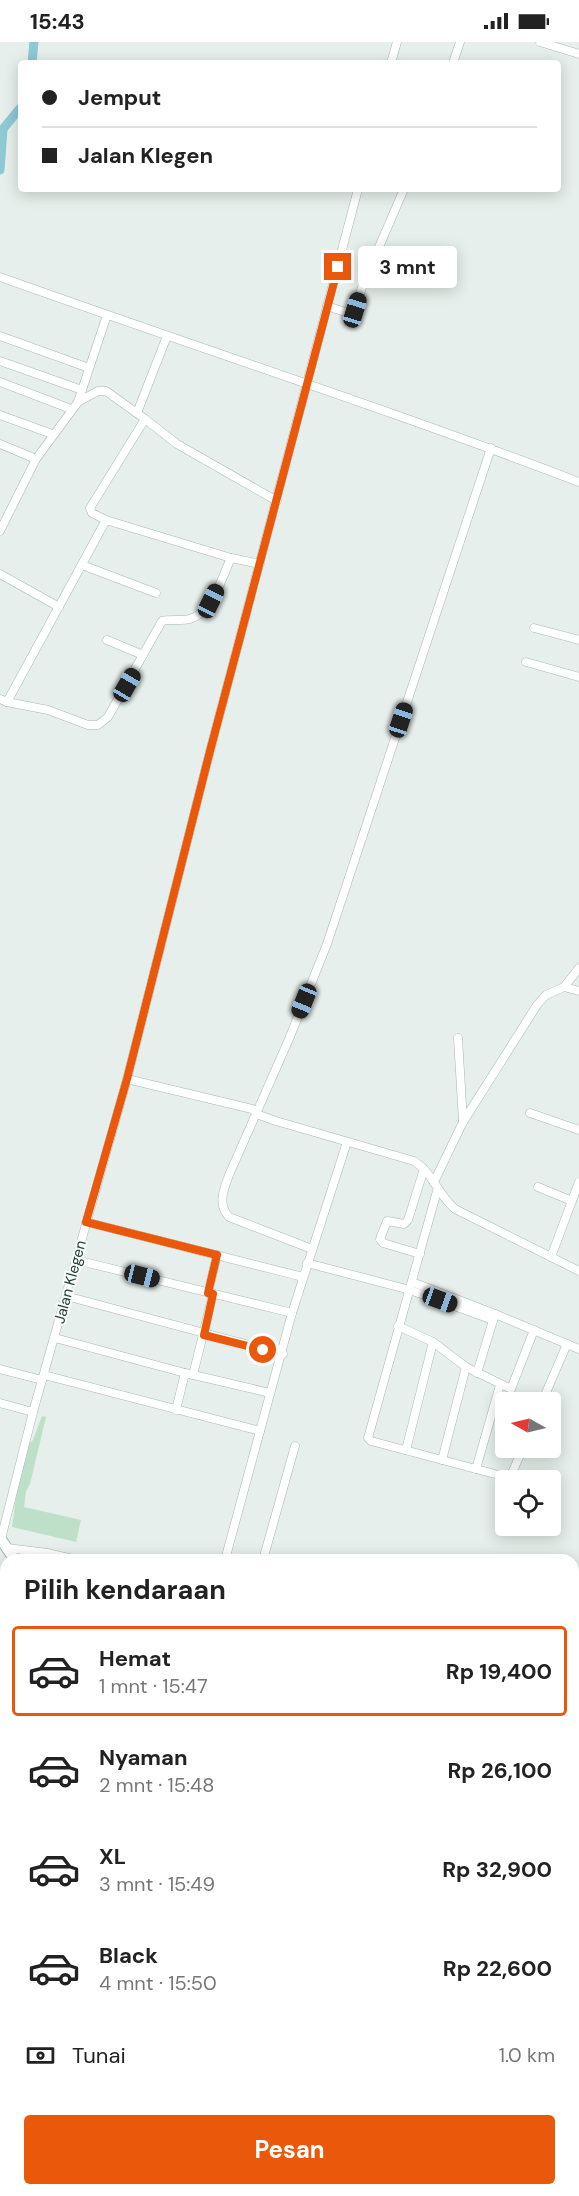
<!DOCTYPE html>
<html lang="id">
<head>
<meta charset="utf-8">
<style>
  body { margin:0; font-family:"DM Sans",sans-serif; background:#f6f6f6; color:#222; height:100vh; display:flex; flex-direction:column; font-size:22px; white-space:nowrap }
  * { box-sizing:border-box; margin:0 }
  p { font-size:20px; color:#767676 }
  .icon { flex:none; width:33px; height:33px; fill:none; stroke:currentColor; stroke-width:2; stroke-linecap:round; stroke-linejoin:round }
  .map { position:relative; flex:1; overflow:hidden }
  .drawer { position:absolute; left:0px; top:1512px; width:579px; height:642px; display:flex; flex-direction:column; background:#fff; border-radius:18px 18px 0 0; box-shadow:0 3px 15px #0003 }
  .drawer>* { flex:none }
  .hud { position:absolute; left:18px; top:18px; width:543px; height:132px; border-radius:6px; box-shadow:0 3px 15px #0003; display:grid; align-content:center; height:132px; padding:0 24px; background:#fff }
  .needle { width:39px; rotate:278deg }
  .fabs { position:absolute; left:495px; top:1350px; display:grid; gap:12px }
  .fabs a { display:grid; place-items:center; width:66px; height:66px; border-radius:6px; background:#fff; box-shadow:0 3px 15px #0003; font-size:30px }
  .end { position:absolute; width:27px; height:27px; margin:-14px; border:8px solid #ea580c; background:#fff; box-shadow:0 0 0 3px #fff }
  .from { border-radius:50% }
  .bubble { position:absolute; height:42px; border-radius:6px; background:#fff; box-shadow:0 3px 15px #0003; font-size:20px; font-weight:700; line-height:42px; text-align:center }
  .car { position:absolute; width:18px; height:36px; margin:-18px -9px; border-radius:8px; box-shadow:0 0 4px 2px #0007; background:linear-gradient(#222 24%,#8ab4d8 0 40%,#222 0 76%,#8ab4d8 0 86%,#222 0) }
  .hud b { display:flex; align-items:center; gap:21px; height:57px; font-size:22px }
  .hud b+b { border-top:2px solid #e0e0e0 }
  .hud i { width:15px; height:15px; background:#222 }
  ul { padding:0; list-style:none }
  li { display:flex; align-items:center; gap:18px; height:90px; margin:0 12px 9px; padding:0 12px; border:3px solid transparent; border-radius:6px }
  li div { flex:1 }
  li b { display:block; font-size:22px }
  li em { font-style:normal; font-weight:700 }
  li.active { border-color:#ea580c }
  li>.icon { width:54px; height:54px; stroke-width:1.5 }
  h2 { padding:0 24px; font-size:27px; line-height:72px }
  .pay { display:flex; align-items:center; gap:15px; height:66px; padding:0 24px; font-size:22px }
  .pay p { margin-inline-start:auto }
  .primary-button { display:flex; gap:12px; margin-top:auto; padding:12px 24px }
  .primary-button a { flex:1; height:69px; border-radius:6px; background:#ea580c; color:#fff; font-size:24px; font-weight:700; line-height:69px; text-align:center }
  .status { display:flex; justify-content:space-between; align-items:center; height:42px; padding:0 30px; background:#fff; direction:ltr }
  .status svg { height:16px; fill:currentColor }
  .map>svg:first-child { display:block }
</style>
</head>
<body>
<div class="status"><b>15:43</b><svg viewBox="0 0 49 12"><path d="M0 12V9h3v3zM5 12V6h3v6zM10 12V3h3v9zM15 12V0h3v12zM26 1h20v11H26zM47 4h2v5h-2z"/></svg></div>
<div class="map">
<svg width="579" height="2154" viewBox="0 0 579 2154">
  <rect width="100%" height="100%" fill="#e6efeb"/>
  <path fill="#bfe0c8" d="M42,1374L46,1375L30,1442L26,1449L24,1465L81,1478L76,1500L12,1485L17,1448L28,1403L33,1398Z"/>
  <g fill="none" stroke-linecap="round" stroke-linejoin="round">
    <g stroke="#8ec9d4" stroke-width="9">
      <path d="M32,21L34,0"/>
      <path d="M0,128L3,87L21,65"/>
    </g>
    <defs>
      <g id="minor">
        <path d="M540,0L579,12"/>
        <path d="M391,21L397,0"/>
        <path d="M453,21L460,0"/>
        <path d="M0,235C193,304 388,367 579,440"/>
        <path d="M327,264L348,271L355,268L363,242L404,147"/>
        <path d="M107,273L78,360L98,349H106L145,377"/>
        <path d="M0,294L89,326"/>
        <path d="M0,319L82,348"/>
        <path d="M0,340L71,367"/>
        <path d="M137,371L167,294"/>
        <path d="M0,373L52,392"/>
        <path d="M0,402L36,417"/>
        <path d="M106,478L92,471L90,466L145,377L177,402L277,459"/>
        <path d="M0,489L36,417L78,360"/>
        <path d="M82,523L156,551"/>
        <path d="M0,532L59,565"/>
        <path d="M534,586L579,598"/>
        <path d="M107,598L143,613"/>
        <path d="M526,620L579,635"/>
        <path d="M0,657L7,660L48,668L88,683H98L108,675L162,579C171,577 181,579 190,577C213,570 222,535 231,516L260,522"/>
        <path d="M7,660L106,478L231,516"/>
        <path d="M564,945L579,949"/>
        <path d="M458,996L463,1080"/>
        <path d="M127,1037L252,1067L259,1073L276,1079L414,1119C433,1131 438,1153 455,1167L579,1229"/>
        <path d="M530,1071L579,1088"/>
        <path d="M434,1140L463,1080L537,963L546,953L564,945L579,926"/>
        <path d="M538,1145L572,1159"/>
        <path d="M437,1149L368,1396L371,1399L506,1435L512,1431L523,1406"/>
        <path d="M86,1180L303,1235"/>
        <path d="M312,1207L229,1175C217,1162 224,1147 229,1133L289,997L327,902L491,406"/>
        <path d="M420,1212L383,1201L380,1197L387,1179L404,1182L408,1178L424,1127"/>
        <path d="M551,1215L579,1140"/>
        <path d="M76,1218L292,1271"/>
        <path d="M307,1221L410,1248L493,1278"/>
        <path d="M412,1240L495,1272L477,1331"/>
        <path d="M208,1251L217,1213"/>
        <path d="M66,1254L283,1312"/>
        <path d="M495,1272L579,1307"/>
        <path d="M398,1284L433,1300"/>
        <path d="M55,1296L185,1331L270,1351"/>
        <path d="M466,1325L511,1347L534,1288"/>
        <path d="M0,1327L42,1338"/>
        <path d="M44,1333L260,1389"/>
        <path d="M193,1333L213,1252"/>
        <path d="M542,1360L567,1302"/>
        <path d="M0,1361L33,1370"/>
        <path d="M176,1368L185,1331"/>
        <path d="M406,1408L433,1300L466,1325L442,1418"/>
        <path d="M476,1427L500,1343"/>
        <path d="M1,1497L33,1370L127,1037L210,709L358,147"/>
        <path d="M7,1506L47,1511L77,1518"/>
        <path d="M225,1518L292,1271L347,1100"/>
        <path d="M263,1518L295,1404"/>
        <path d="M0,1597L6,1600"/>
        <path d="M0,1623L6,1607"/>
        <path d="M573,1673L579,1675"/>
        <path d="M0,1703L6,1705"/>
        <path d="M573,1709L579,1711"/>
        <path d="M0,1774L6,1761"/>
        <path d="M0,1827L6,1829"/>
        <path d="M0,1928L6,1912"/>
        <path d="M5,2018L6,2019"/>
        <path d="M573,2072L579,2075"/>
        <path d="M0,2092L6,2095"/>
        <path d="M0,2134L6,2117"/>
        <path d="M44,2154L47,2148"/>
      </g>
      <g id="tertiary">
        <path d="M573,1908L579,1880"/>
        <path d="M423,2154L427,2148"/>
      </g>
      <g id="secondary">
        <path d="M0,1496L15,1518"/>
        <path d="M312,2148L314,2154"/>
      </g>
    </defs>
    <use href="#minor" stroke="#a8b8b2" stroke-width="9"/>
    <use href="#tertiary" stroke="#a8b8b2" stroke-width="10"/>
    <use href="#secondary" stroke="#a4bbb3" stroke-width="12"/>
    <use href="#minor" stroke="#fff" stroke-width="8"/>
    <use href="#tertiary" stroke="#fff" stroke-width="9"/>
    <use href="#secondary" stroke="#fff" stroke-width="10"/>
  </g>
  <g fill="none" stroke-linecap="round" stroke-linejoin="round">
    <path stroke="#ea580c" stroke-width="8" d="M263,1308L204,1293L213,1252L208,1251L217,1213L86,1180L127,1037L210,709L338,225"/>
  </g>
  <g text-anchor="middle" stroke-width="4.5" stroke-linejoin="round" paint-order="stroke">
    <g font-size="15" fill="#24423a" stroke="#f7fbf9">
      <text transform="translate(70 1240) rotate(-75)" y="5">Jalan Klegen</text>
    </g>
  </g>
</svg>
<div class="fabs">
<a><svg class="needle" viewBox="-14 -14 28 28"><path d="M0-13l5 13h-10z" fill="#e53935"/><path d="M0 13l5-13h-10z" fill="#767676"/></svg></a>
<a><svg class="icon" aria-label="locate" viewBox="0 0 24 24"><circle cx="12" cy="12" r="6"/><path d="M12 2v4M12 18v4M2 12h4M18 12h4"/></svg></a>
</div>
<i class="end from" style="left:263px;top:1308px"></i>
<i class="end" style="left:338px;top:225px"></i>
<div class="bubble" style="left:358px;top:204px;width:99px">3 mnt</div>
<i class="car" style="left:355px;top:268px;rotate:17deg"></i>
<i class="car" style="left:211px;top:559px;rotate:26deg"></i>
<i class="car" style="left:127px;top:643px;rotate:30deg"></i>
<i class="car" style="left:401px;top:678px;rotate:18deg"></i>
<i class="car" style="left:304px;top:959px;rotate:202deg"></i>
<i class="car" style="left:142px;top:1234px;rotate:104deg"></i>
<i class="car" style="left:440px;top:1258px;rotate:110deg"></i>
<div class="hud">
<b><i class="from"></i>Jemput</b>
<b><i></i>Jalan Klegen</b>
</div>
<section class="drawer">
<h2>Pilih kendaraan</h2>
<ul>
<li class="active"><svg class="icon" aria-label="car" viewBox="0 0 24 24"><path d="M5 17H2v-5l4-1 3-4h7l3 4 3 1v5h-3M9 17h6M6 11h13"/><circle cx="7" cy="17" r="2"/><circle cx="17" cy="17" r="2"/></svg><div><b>Hemat</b><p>1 mnt · 15:47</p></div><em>Rp 19,400</em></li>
<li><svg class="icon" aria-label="car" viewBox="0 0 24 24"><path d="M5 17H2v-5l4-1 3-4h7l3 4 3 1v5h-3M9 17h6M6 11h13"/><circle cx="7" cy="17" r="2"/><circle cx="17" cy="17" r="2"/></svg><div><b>Nyaman</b><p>2 mnt · 15:48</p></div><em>Rp 26,100</em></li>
<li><svg class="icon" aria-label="car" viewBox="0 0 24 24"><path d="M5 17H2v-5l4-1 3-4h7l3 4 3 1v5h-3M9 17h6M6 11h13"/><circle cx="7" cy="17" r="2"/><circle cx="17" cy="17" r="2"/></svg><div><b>XL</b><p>3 mnt · 15:49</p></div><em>Rp 32,900</em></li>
<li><svg class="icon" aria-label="car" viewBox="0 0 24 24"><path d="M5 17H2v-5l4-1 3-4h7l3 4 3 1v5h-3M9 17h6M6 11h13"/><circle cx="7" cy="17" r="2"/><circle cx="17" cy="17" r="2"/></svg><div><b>Black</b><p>4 mnt · 15:50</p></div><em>Rp 22,600</em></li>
</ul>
<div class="pay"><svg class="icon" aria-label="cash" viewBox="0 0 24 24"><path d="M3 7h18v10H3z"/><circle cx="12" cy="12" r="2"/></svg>Tunai<p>1.0 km</p></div>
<div class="primary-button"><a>Pesan</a></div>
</section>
</div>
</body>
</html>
